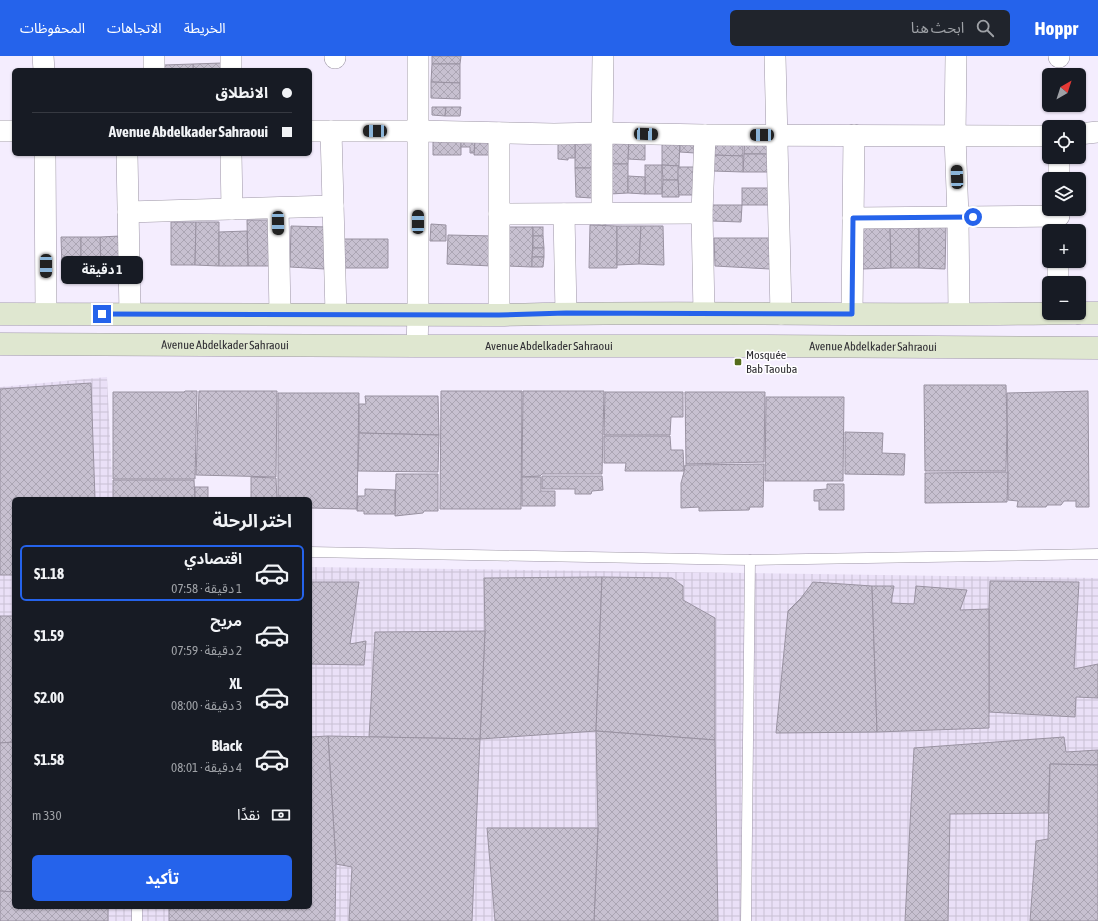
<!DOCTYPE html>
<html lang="ar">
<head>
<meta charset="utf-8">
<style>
  body { margin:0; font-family:"Asap Condensed","Noto Sans Arabic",sans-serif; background:#20242c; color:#f1f3f6; direction:rtl; height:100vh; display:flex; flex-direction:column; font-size:15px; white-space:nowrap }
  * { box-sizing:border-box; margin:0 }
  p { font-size:13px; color:#9ea1a6 }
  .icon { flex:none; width:22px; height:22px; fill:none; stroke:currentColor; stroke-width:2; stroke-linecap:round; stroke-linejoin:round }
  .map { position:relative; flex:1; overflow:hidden; direction:ltr }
  .details { position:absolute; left:12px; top:441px; width:300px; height:412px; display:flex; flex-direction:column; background:#171b24; border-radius:6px; box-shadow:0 1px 3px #0004; direction:rtl }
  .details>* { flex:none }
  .top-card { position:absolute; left:12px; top:12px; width:300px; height:88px; border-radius:6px; box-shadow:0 1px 3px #0004; direction:rtl; display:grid; align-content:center; height:88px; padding:0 20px; background:#171b24 }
  .needle { width:26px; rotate:39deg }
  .buttons { position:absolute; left:1042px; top:12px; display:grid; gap:8px }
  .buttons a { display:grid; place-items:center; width:44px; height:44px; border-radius:6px; background:#171b24; box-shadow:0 1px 3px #0004; font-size:20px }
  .end { position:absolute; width:18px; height:18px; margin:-9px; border:5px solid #2563eb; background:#fff; box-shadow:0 0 0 2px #fff }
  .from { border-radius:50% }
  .bubble { position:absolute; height:28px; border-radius:6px; background:#171b24; box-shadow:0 1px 3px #0004; font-size:13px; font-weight:700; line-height:28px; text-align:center; direction:rtl }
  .car { position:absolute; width:12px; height:24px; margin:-12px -6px; border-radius:5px; box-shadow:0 0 3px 1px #0007; background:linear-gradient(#222 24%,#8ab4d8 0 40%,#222 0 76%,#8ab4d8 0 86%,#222 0) }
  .top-card b { display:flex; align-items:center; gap:14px; height:38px; font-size:15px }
  .top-card b+b { border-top:1px solid #363941 }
  .top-card i { width:10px; height:10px; background:#f1f3f6 }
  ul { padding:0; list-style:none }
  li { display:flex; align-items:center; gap:12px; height:56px; margin:0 8px 6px; padding:0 12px; border:2px solid transparent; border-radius:6px }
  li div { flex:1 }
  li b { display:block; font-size:15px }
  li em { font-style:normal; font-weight:700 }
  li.selected { border-color:#2563eb }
  li>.icon { width:36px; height:36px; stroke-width:1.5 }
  h2 { padding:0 20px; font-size:18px; line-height:48px }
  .pay { display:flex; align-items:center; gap:10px; height:44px; padding:0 20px; font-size:15px }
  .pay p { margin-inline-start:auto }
  .button { display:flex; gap:8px; margin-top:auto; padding:8px 20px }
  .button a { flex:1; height:46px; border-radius:6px; background:#2563eb; color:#fff; font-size:16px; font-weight:700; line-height:46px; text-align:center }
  header { display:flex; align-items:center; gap:24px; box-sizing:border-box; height:56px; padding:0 20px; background:#2563eb; color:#fff }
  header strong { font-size:19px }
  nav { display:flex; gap:22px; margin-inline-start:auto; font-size:14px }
  .search { width:280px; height:36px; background:#20242c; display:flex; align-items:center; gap:10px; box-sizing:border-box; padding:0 14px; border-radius:6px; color:#9ea1a6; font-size:15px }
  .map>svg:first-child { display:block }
</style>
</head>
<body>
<header>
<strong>Hoppr</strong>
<div class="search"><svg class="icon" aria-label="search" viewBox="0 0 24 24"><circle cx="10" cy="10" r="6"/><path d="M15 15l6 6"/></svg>ابحث هنا</div>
<nav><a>الخريطة</a><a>الاتجاهات</a><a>المحفوظات</a></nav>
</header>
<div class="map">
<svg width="1098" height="865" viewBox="0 0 1098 865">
  <defs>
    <pattern id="industrial-grid" width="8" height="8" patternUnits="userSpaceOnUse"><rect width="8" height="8" fill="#eae0f7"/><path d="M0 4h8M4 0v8" fill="none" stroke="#c9c0d4"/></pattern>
    <pattern id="building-cross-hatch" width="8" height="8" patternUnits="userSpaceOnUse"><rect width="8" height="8" fill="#c7c0d0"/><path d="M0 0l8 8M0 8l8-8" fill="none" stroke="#aba5b3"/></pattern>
  </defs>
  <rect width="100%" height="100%" fill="#f4edfe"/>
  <path fill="url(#industrial-grid)" d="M107,321L113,443H14V851H310V511L1098,522V865H0V331Z"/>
  <g fill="url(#building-cross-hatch)" stroke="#9992a1">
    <path d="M432,0H461L460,8H432Z"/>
    <path d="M222,7V14H193V8Z"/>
    <path d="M193,8V14H164V9Z"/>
    <path d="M432,8H460V27L431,26Z"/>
    <path d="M431,26L460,27V43L431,42Z"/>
    <path d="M432,51H446L445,60L432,59Z"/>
    <path d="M446,51H461L460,60H445Z"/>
    <path d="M475,81L491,82V99H474Z"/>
    <path d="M662,81H680L679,110L662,109Z"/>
    <path d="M433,82L461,84V99H433Z"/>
    <path d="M610,82H629L628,108H610Z"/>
    <path d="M629,82H645V104L628,103Z"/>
    <path d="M713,82H743V100L712,99Z"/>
    <path d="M745,82L771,83V98H744Z"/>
    <path d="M461,84H475L474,97H470V91H461Z"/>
    <path d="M592,84V112H575V86Z"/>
    <path d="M558,85L575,86V102H568V104L558,103Z"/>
    <path d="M680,85H696L695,97L680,96Z"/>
    <path d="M744,98H771V116H743Z"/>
    <path d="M713,99L743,100V116L713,115Z"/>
    <path d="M610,108H628V137L610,138Z"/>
    <rect x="645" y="109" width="17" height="29"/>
    <path d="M662,109L679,110L678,124H663Z"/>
    <path d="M678,111H695L696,139H678Z"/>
    <path d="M575,112H592V142L576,141Z"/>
    <path d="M628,120L645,121V138L628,137Z"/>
    <path d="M663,124H678L679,141H662Z"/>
    <rect x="742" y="132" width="29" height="17"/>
    <path d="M712,149H742L741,166L712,165Z"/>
    <path d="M247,164H269V210H248Z"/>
    <path d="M171,166H196L195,209H171Z"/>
    <path d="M196,166H219V210L195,209Z"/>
    <path d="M890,166L891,212L862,213L860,167Z"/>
    <path d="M431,168L446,169V185H430Z"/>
    <path d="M590,169L617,170V212H589Z"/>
    <path d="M890,169H919V212H891Z"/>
    <path d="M919,169L946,171L945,213L919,212Z"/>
    <path d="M291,170L327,171L325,213L290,211Z"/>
    <path d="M617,170H641L639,208L617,209Z"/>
    <path d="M641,170H663L664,209L639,208Z"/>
    <path d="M508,171H533L532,211L507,210Z"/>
    <rect x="533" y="171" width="10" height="9"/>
    <path d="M247,175L248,210H219V176Z"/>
    <path d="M448,179L492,180V210L447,208Z"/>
    <path d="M120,180L121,210L101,211L100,181Z"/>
    <path d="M533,180H543L544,192H533Z"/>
    <path d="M61,181H81V211H62Z"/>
    <path d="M81,181H100L101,211H81Z"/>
    <path d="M714,182H772L770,213L715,210Z"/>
    <path d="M343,183H388V212H344Z"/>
    <path d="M533,192H544V201H532Z"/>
    <path d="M532,201H544L543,211H532Z"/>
    <path d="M91,327L95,443H14V519H0V333Z"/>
    <path d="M924,329H1006L1007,371L1006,415H925Z"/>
    <path d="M185,335H197L195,423H113V336H184Z"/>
    <path d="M199,335H277L276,421L196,419Z"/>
    <path d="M441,335H522L521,453H440Z"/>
    <path d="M523,335H604L602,418H542L540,420L522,421Z"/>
    <path d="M1088,335L1089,451H1076V445H1064L1061,449H1047L1046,451H1017L1018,445L1008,444L1007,337Z"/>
    <path d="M605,336H683V361H671L670,379H604Z"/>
    <path d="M685,336H765L764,406L686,408Z"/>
    <path d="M278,337H359L357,453L310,452V443H278Z"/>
    <path d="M365,340H438L439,379L359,377V348H366Z"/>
    <path d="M766,341H844L843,425H765Z"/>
    <path d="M845,376L883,377L882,397L905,398L904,419L845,418Z"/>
    <path d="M359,377L439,379L438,416L358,415Z"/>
    <path d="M604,380H670L671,394H683L684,415H625L626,407H604Z"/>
    <path d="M764,408L763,451H750L749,454L699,455V451L681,452V427L684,416L685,409Z"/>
    <path d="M1008,416L1007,446L925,447V417Z"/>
    <path d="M396,418H438V455H424L423,457L395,460Z"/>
    <path d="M542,420H602L603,434L592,435L591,438H575V433H542Z"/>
    <path d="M251,421L276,422L277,443H251Z"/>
    <path d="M522,421H541V435H555V450H522Z"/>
    <path d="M113,424H194L195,443H113Z"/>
    <path d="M827,428H844V454H819V445H814V434L827,433Z"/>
    <rect x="195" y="431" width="13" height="12"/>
    <path d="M365,433L395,434V458H364V455H357L358,440H365Z"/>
    <path d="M602,521L596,675L480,683L485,575L484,522Z"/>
    <path d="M602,521L672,522L683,530V544L715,562V684L596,675Z"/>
    <path d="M990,525L1079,526L1074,613L1098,608V642L1076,641L1075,661L989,656V553Z"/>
    <path d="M310,526H359L350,588L366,585L364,609L310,608Z"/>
    <path d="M813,526L872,530L877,676L776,677L788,555L801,542Z"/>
    <path d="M872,530H894L891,547L914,548L916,530L967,534L960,554L989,553V672L877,676Z"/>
    <path d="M0,560H14V686L0,687Z"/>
    <path d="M485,575L480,683L369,681L375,576Z"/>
    <path d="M596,675L715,684L718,865H594L598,772Z"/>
    <path d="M328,680L480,683L472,865H349L352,811L336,808Z"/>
    <path d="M328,680L336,808L335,865H169V851H310V681Z"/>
    <path d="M1064,681L1066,696L1098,694V709L1050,708L1048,757L950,758L948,865H905L914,692Z"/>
    <path d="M14,686V836L0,835V687Z"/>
    <path d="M1050,708L1098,709V865H1030L1036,785L1048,783Z"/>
    <path d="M487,772H598L594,865H495Z"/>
    <path d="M0,835L14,836V851H108V865H0Z"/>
  </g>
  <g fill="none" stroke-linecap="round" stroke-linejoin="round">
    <defs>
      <g id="lane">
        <path d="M310,496L750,504L1098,498"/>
        <path d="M137,851V865"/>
        <path d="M746,865L750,504"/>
      </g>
      <g id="street">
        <path d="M43,0L44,14"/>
        <path d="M154,0V14"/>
        <path d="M231,0V14"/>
        <path d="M335,0V2"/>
        <path d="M775,0L781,258"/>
        <path d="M956,0L955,80L958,161L959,258"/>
        <path d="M1059,0V1"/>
        <path d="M0,75H14"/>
        <path d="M310,75H418L554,78L602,77L705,79L1049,80"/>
        <path d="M331,75L336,258"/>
        <path d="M499,77V259"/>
        <path d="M1079,78L1098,76"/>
        <path d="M45,98L46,258"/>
        <path d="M127,98L130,258"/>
        <path d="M231,98L232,153"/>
        <path d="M1059,123V101"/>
        <path d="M278,152L280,258"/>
        <path d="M128,156L333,150"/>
        <path d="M499,158L702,157"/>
        <path d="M564,158L566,257"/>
        <path d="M602,158V77L603,0"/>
        <path d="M853,162L1059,160"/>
        <path d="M1058,227V205"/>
        <path d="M704,257L702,157L705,79"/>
        <path d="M852,258L854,79"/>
        <path d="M417,290L418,258V0"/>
      </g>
      <g id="secondary">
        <path d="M1079,257H1098"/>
        <path d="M0,258L499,259C692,254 885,261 1078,257"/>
        <path id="s1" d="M0,288L417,290H767L1098,292"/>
      </g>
    </defs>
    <use href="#lane" stroke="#9e97a6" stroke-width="11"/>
    <use href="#street" stroke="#9e97a6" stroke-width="22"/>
    <use href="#secondary" stroke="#9e97a6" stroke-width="23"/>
    <use href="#lane" stroke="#fff" stroke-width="10"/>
    <use href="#street" stroke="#fff" stroke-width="21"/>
    <use href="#secondary" stroke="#dfe7d0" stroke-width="22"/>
  </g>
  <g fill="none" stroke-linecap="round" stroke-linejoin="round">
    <path stroke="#2563eb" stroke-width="5" d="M102,258L499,259L566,257L852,258L853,162L973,161"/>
  </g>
  <rect fill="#556c1c" stroke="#fff" stroke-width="1.5" x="734" y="302" width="8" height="8" rx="2"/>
  <g text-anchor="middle" stroke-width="3" stroke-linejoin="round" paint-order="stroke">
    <g font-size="12" fill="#2e2c32" stroke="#fff">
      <text dy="4" stroke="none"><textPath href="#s1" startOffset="225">Avenue Abdelkader Sahraoui</textPath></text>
      <text dy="4" stroke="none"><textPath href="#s1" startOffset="549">Avenue Abdelkader Sahraoui</textPath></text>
      <text dy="4" stroke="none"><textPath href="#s1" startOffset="873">Avenue Abdelkader Sahraoui</textPath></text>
    </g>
    <g font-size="12" fill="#2e2c32" stroke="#fff" text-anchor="start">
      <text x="746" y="303">Mosquée<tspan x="746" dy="14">Bab Taouba</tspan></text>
    </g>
  </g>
</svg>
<div class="buttons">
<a><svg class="needle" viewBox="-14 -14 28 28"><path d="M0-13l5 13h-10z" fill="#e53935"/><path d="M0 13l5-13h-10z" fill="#9ea1a6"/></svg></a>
<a><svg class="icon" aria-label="locate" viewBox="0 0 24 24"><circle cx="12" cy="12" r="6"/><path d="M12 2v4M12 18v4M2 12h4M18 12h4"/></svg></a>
<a><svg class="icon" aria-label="layers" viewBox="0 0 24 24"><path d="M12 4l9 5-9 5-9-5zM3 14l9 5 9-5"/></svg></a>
<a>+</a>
<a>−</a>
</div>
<i class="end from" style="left:973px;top:161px"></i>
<i class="end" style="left:102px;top:258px"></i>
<div class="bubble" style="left:61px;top:200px;width:82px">1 دقيقة</div>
<i class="car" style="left:375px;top:75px;rotate:270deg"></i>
<i class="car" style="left:646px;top:78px;rotate:92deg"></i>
<i class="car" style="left:762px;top:79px;rotate:270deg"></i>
<i class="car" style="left:957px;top:121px;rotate:358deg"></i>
<i class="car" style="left:418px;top:166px;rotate:0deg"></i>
<i class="car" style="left:278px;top:167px;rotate:179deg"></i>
<i class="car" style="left:46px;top:210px;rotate:180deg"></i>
<div class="top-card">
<b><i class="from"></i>الانطلاق</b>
<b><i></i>Avenue Abdelkader Sahraoui</b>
</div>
<section class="details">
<h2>اختر الرحلة</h2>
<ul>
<li class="selected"><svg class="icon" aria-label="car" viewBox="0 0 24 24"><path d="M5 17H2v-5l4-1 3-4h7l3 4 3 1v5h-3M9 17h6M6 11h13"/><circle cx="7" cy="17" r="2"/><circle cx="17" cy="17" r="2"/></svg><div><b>اقتصادي</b><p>1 دقيقة · 07:58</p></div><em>$1.18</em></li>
<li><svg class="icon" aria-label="car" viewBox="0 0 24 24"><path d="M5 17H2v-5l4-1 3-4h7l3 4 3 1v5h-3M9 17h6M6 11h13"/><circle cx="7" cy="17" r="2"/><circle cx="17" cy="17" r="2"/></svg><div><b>مريح</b><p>2 دقيقة · 07:59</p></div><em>$1.59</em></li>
<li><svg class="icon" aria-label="car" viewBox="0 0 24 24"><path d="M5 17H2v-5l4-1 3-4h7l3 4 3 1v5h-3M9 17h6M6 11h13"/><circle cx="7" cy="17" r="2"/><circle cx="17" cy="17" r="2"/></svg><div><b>XL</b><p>3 دقيقة · 08:00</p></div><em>$2.00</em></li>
<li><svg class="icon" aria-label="car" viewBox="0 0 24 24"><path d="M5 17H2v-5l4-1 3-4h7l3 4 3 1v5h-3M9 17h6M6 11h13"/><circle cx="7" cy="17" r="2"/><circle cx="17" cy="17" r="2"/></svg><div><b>Black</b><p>4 دقيقة · 08:01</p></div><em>$1.58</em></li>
</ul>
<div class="pay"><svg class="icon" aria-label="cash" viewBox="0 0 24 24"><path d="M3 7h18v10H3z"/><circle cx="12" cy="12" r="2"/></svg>نقدًا<p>330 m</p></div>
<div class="button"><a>تأكيد</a></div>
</section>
</div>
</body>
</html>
